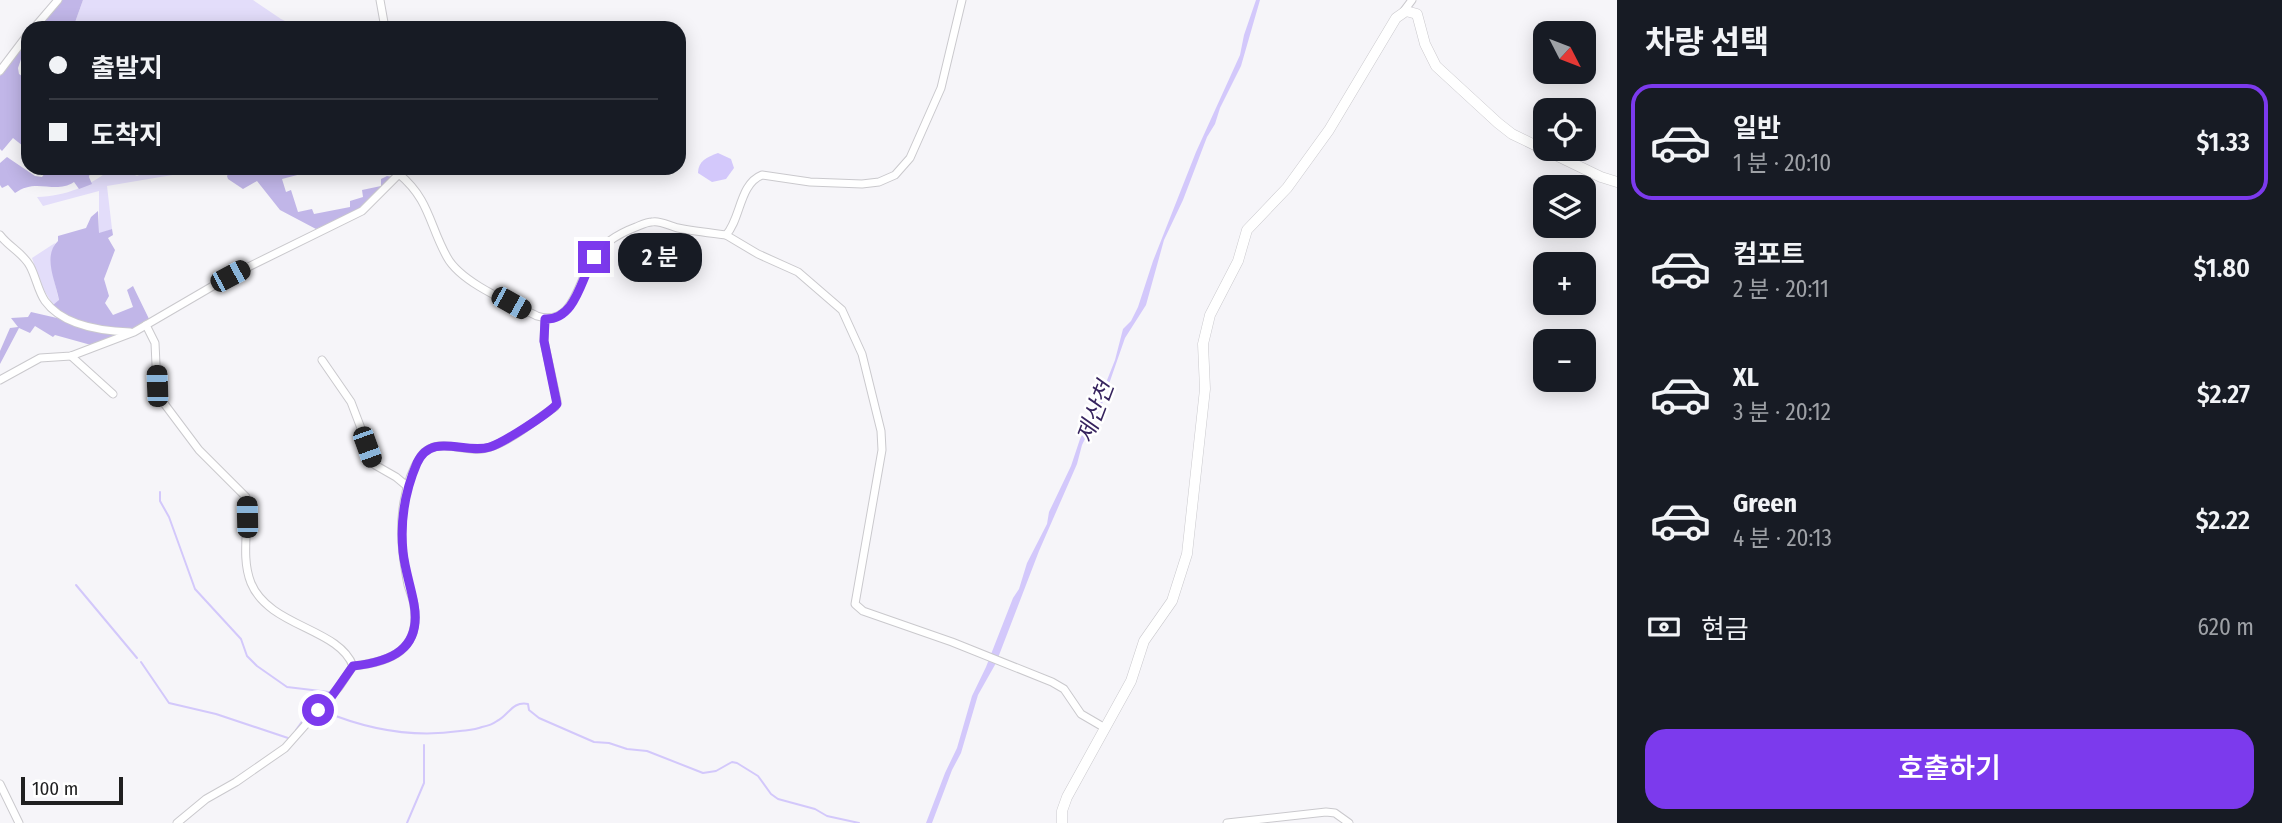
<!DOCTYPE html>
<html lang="ko">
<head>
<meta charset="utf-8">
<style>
  body { margin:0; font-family:"Fira Sans Condensed","Noto Sans KR",sans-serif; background:#20242c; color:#f1f3f6; height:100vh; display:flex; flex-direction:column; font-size:26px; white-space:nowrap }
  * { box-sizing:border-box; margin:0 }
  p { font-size:23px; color:#9ea1a6 }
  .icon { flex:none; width:38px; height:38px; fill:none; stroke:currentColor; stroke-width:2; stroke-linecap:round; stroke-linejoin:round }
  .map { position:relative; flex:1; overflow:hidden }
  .drawer { display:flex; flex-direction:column; background:#171b24; width:665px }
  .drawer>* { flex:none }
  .guide { position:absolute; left:21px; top:21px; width:665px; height:154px; border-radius:21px; box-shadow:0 4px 18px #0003; display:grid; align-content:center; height:154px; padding:0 28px; background:#171b24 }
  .needle { width:46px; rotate:132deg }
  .buttons { position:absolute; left:1533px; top:21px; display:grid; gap:14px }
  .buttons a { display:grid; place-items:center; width:63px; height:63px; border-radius:14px; background:#171b24; box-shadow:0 4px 18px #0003; font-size:35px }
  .scale { position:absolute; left:21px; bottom:18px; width:102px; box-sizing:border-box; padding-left:7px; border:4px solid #1f1f20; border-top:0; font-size:19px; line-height:24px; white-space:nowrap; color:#1f1f20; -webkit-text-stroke:5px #fff; paint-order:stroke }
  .end { position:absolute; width:32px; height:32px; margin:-16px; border:9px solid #7c3aed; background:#fff; box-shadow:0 0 0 4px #fff }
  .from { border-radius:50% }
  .bubble { position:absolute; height:49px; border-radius:21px; background:#171b24; box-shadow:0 4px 18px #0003; font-size:23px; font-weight:600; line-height:49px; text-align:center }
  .car { position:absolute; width:21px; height:42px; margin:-21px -10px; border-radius:9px; box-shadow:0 0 5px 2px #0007; background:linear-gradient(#222 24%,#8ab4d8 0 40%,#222 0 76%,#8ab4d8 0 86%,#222 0) }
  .guide b { display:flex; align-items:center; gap:24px; height:66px; font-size:26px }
  .guide b+b { border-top:2px solid #363941 }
  .guide i { width:18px; height:18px; background:#f1f3f6 }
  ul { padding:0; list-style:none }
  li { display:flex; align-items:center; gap:21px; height:116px; margin:0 14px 10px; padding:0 14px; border:4px solid transparent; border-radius:21px }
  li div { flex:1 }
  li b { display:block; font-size:26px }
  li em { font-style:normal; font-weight:600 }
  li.current { border-color:#7c3aed }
  li>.icon { width:63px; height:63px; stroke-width:1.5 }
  h2 { padding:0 28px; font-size:32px; line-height:84px }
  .pay { display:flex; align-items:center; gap:18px; height:77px; padding:0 28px; font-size:26px }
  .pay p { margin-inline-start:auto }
  .button { display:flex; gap:14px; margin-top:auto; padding:14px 28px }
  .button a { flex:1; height:80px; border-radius:21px; background:#7c3aed; color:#fff; font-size:28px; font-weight:600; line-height:80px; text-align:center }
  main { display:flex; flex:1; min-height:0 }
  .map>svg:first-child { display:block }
</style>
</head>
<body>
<main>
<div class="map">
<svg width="1617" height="823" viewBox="0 0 1617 823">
  <rect width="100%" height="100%" fill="#f6f5f9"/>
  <g fill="#e3ddfa">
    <path d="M83,0H253L281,19L299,28H73Z"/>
    <path d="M113,168H119L137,176L154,168H215L219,171L202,170L107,186L112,229L99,234V191L43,206L37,197C67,196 89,186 113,168Z"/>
    <path d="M55,243C48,265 55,280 59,301L53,305L41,285L32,258Z"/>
  </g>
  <g fill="#c1b6e8">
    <path d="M61,0H83L73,28H49L44,22Z"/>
    <path d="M28,39L18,68L19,74L28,80V150L13,138L2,151L0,149V76Z"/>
    <path d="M7,157L35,176L42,177L49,168H91L89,177L92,184L79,189L74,182C54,195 37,177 15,193L8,185L2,188L0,185V163Z"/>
    <path d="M232,168H324L282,179L286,192L291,190L298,212L312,209L314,214L350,207V201L363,197L362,190L381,186V179L387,176L393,177L361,209L316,229L280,210L257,181L243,189L228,179L227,176Z"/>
    <path d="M98,211L99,233L112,229L113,235L108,238L115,250L104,279L109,296L105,303L113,315L133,307L127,290L133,286L150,321L133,330L86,325L63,313L53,305L59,300C56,282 42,256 58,241V236L86,228L91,217Z"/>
    <path d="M31,312L122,333L91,345L55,335L53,337L35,326L30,333L19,328L0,364V351L10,328L18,327L11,318L28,317Z"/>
  </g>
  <g fill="#d3c8fb">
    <path d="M1256,0H1260L1241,66L1220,108L1215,124L1207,137L1183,200L1164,240L1146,305L1125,338L1102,404L1082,445L1077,464L1039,551L996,663L978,695L961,753L952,770L932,823H926L945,773L957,748L972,696L986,667L1013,598L1019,589L1027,563L1047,524L1049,512L1071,466L1080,439L1096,408L1115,360L1123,329L1131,321L1138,307L1153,261L1196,152L1240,55L1244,35Z"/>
    <path d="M718,153L731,159L734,168L726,179L712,182L698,173C698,161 707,157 718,153Z"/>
  </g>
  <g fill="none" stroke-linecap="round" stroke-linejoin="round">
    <g stroke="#d3c8fb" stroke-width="2">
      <path d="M160,492V501L169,517L195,589L241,639L247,656L257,666L287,687L329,692L306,716L296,730"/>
      <path d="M76,585L137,658"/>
      <path d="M141,662L169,703L216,714L288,738"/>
      <path d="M323,711C366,729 414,738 460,731C468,730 475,730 482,727C487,726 493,724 497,721C509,715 512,701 528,704L529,710L539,718L594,742L609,743L627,749L647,751L703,773L716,771L732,762L737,763L758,776L771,794L778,799L815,809L827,816L859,823"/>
      <path d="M407,823L424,783V745"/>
    </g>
    <defs>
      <g id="minor">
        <path d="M380,0L385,28"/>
        <path d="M1403,12L1412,0"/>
        <path d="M34,28L58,0"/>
        <path d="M0,71L28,34"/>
        <path d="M399,174C430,200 429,225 447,257C461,283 511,303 537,316C574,328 578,280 593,258C603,243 620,233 636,227C641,225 647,222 652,222C660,220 669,226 678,228C693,231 710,233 726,235C741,219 739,184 762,175L810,182L862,184L879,182L895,175L910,158L941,88L962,0"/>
        <path d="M0,235C9,247 23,253 30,266C36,277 38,291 45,301C63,326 101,331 130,332"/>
        <path d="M726,235L758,254L798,272L842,310L862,354L881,431L882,450L855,604L863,611L952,642L1052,682L1064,689L1081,714L1105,728"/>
        <path d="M146,325L155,343L157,386L163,402L199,450L246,497C250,524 240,556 251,583C269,627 339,628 353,666"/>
        <path d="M71,356L113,394"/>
        <path d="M322,360L351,402L375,465L396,477L408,487"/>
        <path d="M0,380L40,358L71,356L134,332L230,276L362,211L399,174V168"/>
        <path d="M0,784L19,823"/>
        <path d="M177,823L206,799L236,782L285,748L339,687L353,666C391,662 421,650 414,605C413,598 410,592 408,585C406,575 404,564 403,553C399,523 403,482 421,456C436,436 462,452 482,449C505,446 535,420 555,407L557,401L544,341L545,319"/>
        <path d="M1227,823L1326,812L1335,813L1349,823"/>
      </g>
      <path id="tertiary" d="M1062,823V811L1067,797L1131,681L1144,641L1172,601L1187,554L1205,389L1203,344L1210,315L1238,261L1247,230L1287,188L1329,130L1396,18L1406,11L1417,14L1425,44L1436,66L1498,123L1512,134L1601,177L1617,182"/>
    </defs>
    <use href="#minor" stroke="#cac9cd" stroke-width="9"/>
    <use href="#tertiary" stroke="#cac9cd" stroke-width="11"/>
    <use href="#minor" stroke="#fff" stroke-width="7"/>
    <use href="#tertiary" stroke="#fff" stroke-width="10"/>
  </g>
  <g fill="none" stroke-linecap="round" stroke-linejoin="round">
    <path stroke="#7c3aed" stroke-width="9" d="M318,710L332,696L353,666C391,662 422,649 414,604C411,587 405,570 403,552C400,521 405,491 417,463C432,431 465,455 490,447C503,443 548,414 557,404L544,341L545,319C576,320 581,278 594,257"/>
  </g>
  <g text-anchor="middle" stroke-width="5" stroke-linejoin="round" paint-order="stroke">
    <g font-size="23" font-style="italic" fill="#36235e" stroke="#fff">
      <text transform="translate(1095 412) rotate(-69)" y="8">제산천</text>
    </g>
  </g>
</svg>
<div class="buttons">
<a><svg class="needle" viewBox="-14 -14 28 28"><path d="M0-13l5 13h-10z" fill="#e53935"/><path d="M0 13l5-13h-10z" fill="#9ea1a6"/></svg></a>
<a><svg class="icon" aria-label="locate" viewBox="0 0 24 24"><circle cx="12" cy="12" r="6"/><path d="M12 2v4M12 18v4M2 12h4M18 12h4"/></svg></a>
<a><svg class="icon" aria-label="layers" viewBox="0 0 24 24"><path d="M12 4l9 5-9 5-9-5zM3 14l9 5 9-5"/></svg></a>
<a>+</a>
<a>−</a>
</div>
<div class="scale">100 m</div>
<i class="end from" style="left:318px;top:710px"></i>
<i class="end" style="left:594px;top:257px"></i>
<div class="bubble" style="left:618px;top:233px;width:84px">2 분</div>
<i class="car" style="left:230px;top:276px;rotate:62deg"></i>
<i class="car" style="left:511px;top:303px;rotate:119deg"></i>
<i class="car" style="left:157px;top:386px;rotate:358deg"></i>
<i class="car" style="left:367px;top:447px;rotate:160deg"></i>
<i class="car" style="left:247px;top:517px;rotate:359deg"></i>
<div class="guide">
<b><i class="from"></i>출발지</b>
<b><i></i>도착지</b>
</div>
</div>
<section class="drawer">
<h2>차량 선택</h2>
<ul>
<li class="current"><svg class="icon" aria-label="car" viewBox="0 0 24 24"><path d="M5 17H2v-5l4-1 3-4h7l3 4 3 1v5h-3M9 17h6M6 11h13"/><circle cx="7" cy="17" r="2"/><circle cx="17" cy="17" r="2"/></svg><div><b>일반</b><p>1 분 · 20:10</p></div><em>$1.33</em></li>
<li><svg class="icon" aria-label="car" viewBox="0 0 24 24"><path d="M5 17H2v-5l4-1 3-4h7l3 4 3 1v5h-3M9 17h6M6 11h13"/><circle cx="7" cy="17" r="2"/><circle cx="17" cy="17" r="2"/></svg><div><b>컴포트</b><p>2 분 · 20:11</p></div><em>$1.80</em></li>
<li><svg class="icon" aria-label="car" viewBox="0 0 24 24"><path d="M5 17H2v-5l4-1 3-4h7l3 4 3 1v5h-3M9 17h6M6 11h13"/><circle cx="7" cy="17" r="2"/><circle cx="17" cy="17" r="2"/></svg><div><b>XL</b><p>3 분 · 20:12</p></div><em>$2.27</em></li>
<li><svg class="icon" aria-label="car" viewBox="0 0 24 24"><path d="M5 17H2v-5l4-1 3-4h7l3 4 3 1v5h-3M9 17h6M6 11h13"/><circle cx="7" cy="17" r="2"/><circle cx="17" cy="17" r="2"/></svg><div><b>Green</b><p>4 분 · 20:13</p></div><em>$2.22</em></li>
</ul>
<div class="pay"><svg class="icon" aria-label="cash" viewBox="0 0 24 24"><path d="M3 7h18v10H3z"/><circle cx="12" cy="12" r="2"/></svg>현금<p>620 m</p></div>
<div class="button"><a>호출하기</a></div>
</section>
</main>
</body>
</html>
